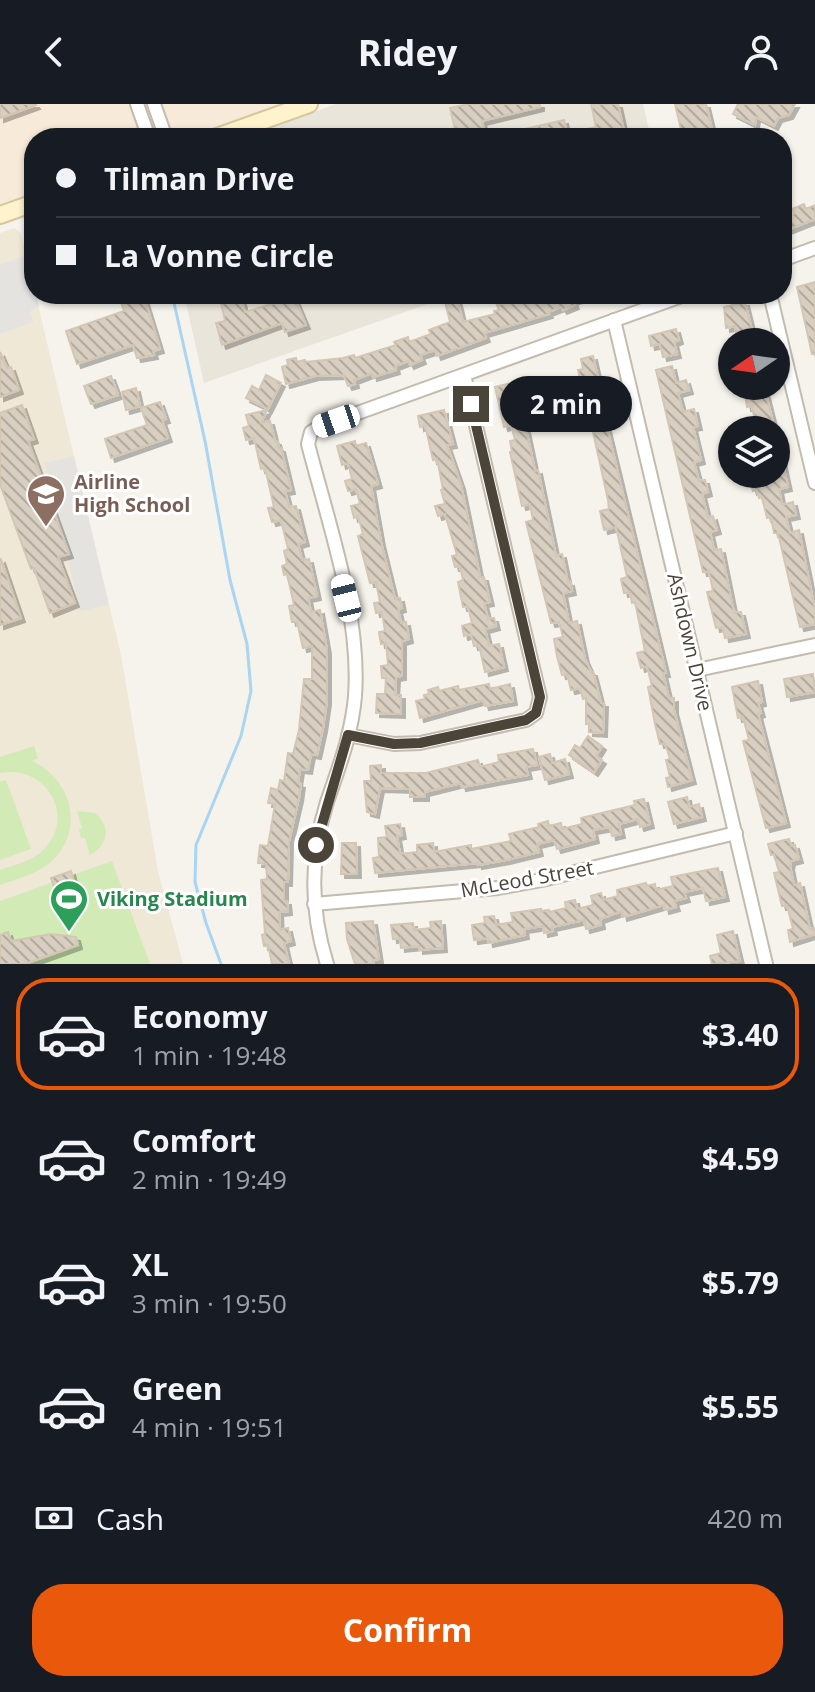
<!DOCTYPE html>
<html lang="en">
<head>
<meta charset="utf-8">
<style>
  body { margin:0; font-family:"Open Sans",sans-serif; background:#20242c; color:#f1f3f6; height:100vh; display:flex; flex-direction:column; font-size:30px; white-space:nowrap }
  * { box-sizing:border-box; margin:0 }
  p { font-size:26px; color:#9ea1a6 }
  .icon { flex:none; width:44px; height:44px; fill:none; stroke:currentColor; stroke-width:2; stroke-linecap:round; stroke-linejoin:round }
  .map { position:relative; height:860px; overflow:hidden }
  .panel { display:flex; flex-direction:column; background:#171b24; flex:1 }
  .panel>* { flex:none }
  .hud { position:absolute; left:24px; top:24px; width:768px; height:176px; border-radius:32px; box-shadow:0 2px 6px #0004; display:grid; align-content:center; height:176px; padding:0 32px; background:#171b24 }
  .needle { width:52px; rotate:257deg }
  .buttons { position:absolute; left:718px; top:224px; display:grid; gap:16px }
  .buttons a { display:grid; place-items:center; width:72px; height:72px; border-radius:50%; background:#171b24; box-shadow:0 2px 6px #0004; font-size:40px }
  .end { position:absolute; width:36px; height:36px; margin:-18px; border:10px solid #4b4439; background:#fff; box-shadow:0 0 0 4px #fff }
  .from { border-radius:50% }
  .bubble { position:absolute; height:56px; border-radius:28px; background:#171b24; box-shadow:0 2px 6px #0004; font-size:26px; font-weight:700; line-height:56px; text-align:center }
  .car { position:absolute; width:24px; height:48px; margin:-24px -12px; border-radius:10px; box-shadow:0 0 6px 2px #0007; background:linear-gradient(#fff 24%,#345 0 40%,#fff 0 76%,#345 0 86%,#fff 0) }
  .hud b { display:flex; align-items:center; gap:28px; height:76px; font-size:30px }
  .hud b+b { border-top:2px solid #363941 }
  .hud i { width:20px; height:20px; background:#f1f3f6 }
  ul { padding:14px 0 0; list-style:none }
  li { display:flex; align-items:center; gap:24px; height:112px; margin:0 16px 12px; padding:0 16px; border:4px solid transparent; border-radius:32px }
  li div { flex:1 }
  li b { display:block; font-size:30px }
  li em { font-style:normal; font-weight:700 }
  li.current { border-color:#ea580c }
  li>.icon { width:72px; height:72px; stroke-width:1.5 }
  .pay { display:flex; align-items:center; gap:20px; height:88px; padding:0 32px; font-size:30px }
  .pay p { margin-inline-start:auto }
  .action { display:flex; gap:16px; margin-top:auto; padding:16px 32px }
  .action a { flex:1; height:92px; border-radius:32px; background:#ea580c; color:#fff; font-size:32px; font-weight:700; line-height:92px; text-align:center }
  header { display:flex; justify-content:space-between; align-items:center; height:104px; padding:0 32px; background:#171b24; font-size:36px; font-weight:700 }
  .map>svg:first-child { display:block }
</style>
</head>
<body>
<header><svg class="icon" aria-label="back" viewBox="0 0 24 24"><path d="M15 5l-7 7 7 7"/></svg>Ridey<svg class="icon" aria-label="person" viewBox="0 0 24 24"><circle cx="12" cy="8" r="4"/><path d="M4 21q1-7 8-7t8 7"/></svg></header>
<div class="map">
<svg width="815" height="860" viewBox="0 0 815 860">
  <defs>
    <pattern id="building-back-hatch" width="6" height="6" patternUnits="userSpaceOnUse" patternTransform="scale(2)"><rect width="6" height="6" fill="#d8cfc1"/><path d="M-1 5l2 2M0 0l6 6M5-1l2 2" fill="none" stroke="#b1aa9e"/></pattern>
    <filter id="shadow"><feDropShadow dx="4" dy="4" stdDeviation="0" flood-color="#0004"/></filter>
  </defs>
  <rect width="100%" height="100%" fill="#f6f3ec"/>
  <g fill="#eae5da">
    <path d="M336,0H643L651,34H244Z"/>
    <path d="M184,190H456L204,279Z"/>
  </g>
  <path fill="#f7ead8" d="M0,0H280L185,34H34V88L0,101Z"/>
  <path fill="#efe8d6" d="M14,124L21,129L121,551L158,767L183,860H0V129Z"/>
  <g fill="#d2eab5">
    <path d="M34,642L38,654L32,657C74,676 86,731 47,761C34,771 16,775 0,781V766C13,761 29,758 40,749C79,716 48,660 0,669V653Z"/>
    <path d="M6,676L31,745L0,756V678Z"/>
    <path d="M77,707L95,709C112,723 108,741 90,751L85,734H81L79,726L82,724Z"/>
    <path d="M112,757L150,860H0V797Z"/>
  </g>
  <g fill="#e5e3e0">
    <path d="M27,151L39,203L30,207L33,218L0,230V161Z"/>
    <path d="M74,352L108,497L107,501L80,507L45,359Z"/>
  </g>
  <g fill="none" stroke-linecap="round" stroke-linejoin="round">
    <path stroke="#a9d4f2" stroke-width="3" d="M172,190L205,337L230,476L247,540L251,587L241,632L196,741L195,778L206,819L221,860"/>
  </g>
  <g fill="url(#building-back-hatch)" stroke="#d3c7b4" stroke-width="2" filter="url(#shadow)">
    <path d="M0,0H35L36,1L0,14Z"/>
    <path d="M468,0H540V3L482,17L486,34H457L450,4Z"/>
    <path d="M591,0H618L625,31L612,34H500L499,31L564,16L567,29L596,23Z"/>
    <path d="M675,0H706L714,34H683Z"/>
    <path d="M738,0H795L789,11L778,14L774,22L756,13L755,21L733,10Z"/>
    <path d="M804,100L806,105L815,101V115L782,128V113L794,110L792,105Z"/>
    <path d="M815,178V250H812L797,183Z"/>
    <path d="M118,190H143L160,245L153,247L154,251L137,254L133,241L77,260L66,227L124,207Z"/>
    <path d="M219,190H240L245,208L275,199L272,190H293L306,221L285,228L282,219L222,241L216,219L225,217Z"/>
    <path d="M536,190L589,191L573,197L575,201L563,206L561,203L548,208L549,210L484,229L486,234L437,252L435,246L420,251L422,256L410,261L408,257L395,262L396,266L373,273L372,269L354,276L355,280L348,282L344,271L315,272L286,280L282,263L288,261L287,256L296,254L297,258L305,256L306,258L343,254L354,251L355,254L396,241L394,238L408,233L409,238L431,230L429,226L450,218L445,198L457,194L463,218L495,210L494,207L499,206L497,201Z"/>
    <path d="M745,198L755,238H738L735,222L726,224L724,203Z"/>
    <path d="M676,225L679,236L674,238L677,250L663,253L660,240L651,242L649,232Z"/>
    <path d="M0,248L7,264L11,263L19,286L0,293Z"/>
    <path d="M593,252L607,314L605,315L666,569H663L669,595L674,594V606L692,676L668,683L666,674L670,673L666,656L670,655L665,639L660,640L655,620L648,583L652,582L647,562L641,564L637,549L645,547L635,498L632,499L630,488L624,489L621,475L627,473L616,423L604,426L600,407L609,405L608,396L588,305L583,307L581,302L573,303L571,293L584,290L578,266L583,265L581,255Z"/>
    <path d="M672,262L676,279L686,276L689,286L678,289L683,308L694,305L698,322L693,323L701,356L694,358L699,377L705,376L708,388L702,390L708,414L713,412L717,426L710,428L714,446L721,445L733,504L735,509L741,508L746,530L725,534L723,523L716,524L707,488L713,487L709,467L703,468L656,266Z"/>
    <path d="M266,271L281,279L268,305L246,294L252,282L259,286Z"/>
    <path d="M111,272L118,291L91,300L84,282Z"/>
    <path d="M519,277L522,288L512,291L516,308L522,306L535,367L538,366L556,452L562,450L568,479L570,478L572,487L563,489L569,519L577,517L585,555L591,568H593L601,599H604L603,629L589,628V620H586V594L583,595L580,584L571,586L567,570L562,571L557,552L554,535L563,533L559,518L551,519L526,418L533,416L530,400L522,402L510,348H512L510,337L515,336L511,321L504,323L495,283Z"/>
    <path d="M744,282H764L775,326H729V323L755,317L752,302L747,303Z"/>
    <path d="M136,284L140,302L126,306L122,288Z"/>
    <path d="M160,298L166,315L162,316L168,334L111,354L105,335L147,321L141,304Z"/>
    <path d="M22,301L34,335L28,337L69,450L58,453L75,499L50,509L34,464L31,465L0,380V309Z"/>
    <path d="M267,306L261,319L270,317L275,337H277L279,344H281L291,386L285,387L289,403L296,402L305,438L298,440L302,456L309,455L317,492L308,494L311,508L320,506L327,546V597L323,624L317,651L311,650L308,666L300,665L298,679L301,680L299,694L289,737L288,778H284V797H287L288,807L279,808L280,826L288,824L291,837L284,839L289,860H272L268,841L264,842L262,831L265,830L261,776L267,775L266,760L258,759L260,741L268,742L275,700L268,699L271,684L278,686L280,676L284,677L288,649L293,650L299,626L304,575H312V542L303,544L297,518H292L289,502L294,501L287,470L284,471L282,462L287,460L284,447L288,445L281,416L272,418L268,404L274,403L265,364L261,365L254,334L246,336L243,324L249,322L246,311Z"/>
    <path d="M444,306L453,340L447,341L461,381L480,473H484L490,498L484,499L488,515L494,514L496,522L485,525L489,542L499,540L504,563L485,568L479,541L474,542L471,530L464,532L462,522L472,519L468,502L463,503L458,478L463,476L460,462L455,463L452,452L457,451L445,410L438,412L435,402L445,400L441,386L443,385L437,355L433,356L425,321L420,323L418,312Z"/>
    <path d="M355,337L356,342L366,339L374,366L378,380L371,382L381,438L395,495L400,494L402,504L398,505L401,519L406,518L409,535L402,537V572L396,573L395,591H401V610L376,609L377,590H385L386,574H382L381,562L388,561L386,539L381,540L379,528L385,527L382,508L376,509L374,499L380,498L376,478L370,479L358,432L363,430L358,412L354,414L351,402L360,400L356,385L348,387L345,377L352,375L348,359L342,361L337,342Z"/>
    <path d="M776,342H779L788,383L779,385L782,401L793,398L796,411L786,413L790,429L799,426L815,506V520L800,523L778,429H774L771,413L767,414L762,393L759,394L757,386L753,387L750,377H754L752,370H776Z"/>
    <path d="M1,455L21,514L0,521V456Z"/>
    <path d="M813,570L815,588L787,593L784,575Z"/>
    <path d="M758,577L762,598L758,599L761,609L758,610L786,719L766,724L743,637L749,636L743,613L738,614L732,583Z"/>
    <path d="M489,580L490,585L510,580L513,597L485,602L483,596L420,614L416,597L425,595L424,591L429,590L428,586L438,583L439,587L458,582L459,586Z"/>
    <path d="M588,632L602,642L596,652L602,656L594,668L569,651L575,641L580,644Z"/>
    <path d="M533,645L537,661L526,663L528,671L462,683L461,679L425,688V693H410V685L380,684L375,710L367,708L364,677H371L370,662L381,661V669H426L478,656L480,663L499,658L498,651Z"/>
    <path d="M550,650L552,659L565,655L569,670L545,676L539,653Z"/>
    <path d="M687,693L689,703L699,700L702,713L674,720L668,698Z"/>
    <path d="M644,695L650,720L640,723L638,715L619,720L621,730L612,732L610,723L593,726L595,735L557,745L554,736L537,740L539,748L506,756L478,761V759L375,769L373,754L379,753L378,734L387,733L385,722L400,720L402,731L397,732L400,750L417,748V741L433,739L434,748L471,741V745L511,737L509,730L539,723L538,720L548,717L549,722L561,719L562,725L582,720L581,714L635,701L634,697Z"/>
    <path d="M789,735L791,742L795,741L799,755L791,757L790,762L794,781L800,779L810,825L814,824L815,830L790,838L788,826L793,825L787,801L782,802L774,769L779,768L774,750L771,751L768,740Z"/>
    <path d="M342,739H356L357,770H341Z"/>
    <path d="M718,764L725,793L706,797L703,784L684,788L686,794L674,797L676,803L665,806L664,801L623,813L622,807L600,815L601,821L586,825L584,816L552,823L553,827L544,829L543,822L524,825L525,831L489,839L488,834L474,836L472,821L485,819L484,813L494,812L496,821L513,818L511,809L541,805V807L549,806V808L566,804L565,798L575,796L577,805L593,801L591,792L601,789L603,796L618,792L617,786L646,779L647,782L655,780L656,786L673,782L671,773Z"/>
    <path d="M71,767L76,785L57,792L51,774Z"/>
    <path d="M373,817L379,855L373,856L374,860H355L347,835L346,819Z"/>
    <path d="M441,817L443,844L419,846V842L401,844L400,834L393,835L391,821L413,819L414,826L431,824L430,818Z"/>
    <path d="M733,827L740,857L712,860L710,852L721,849L717,831Z"/>
    <path d="M8,828L11,837L51,830L76,833L78,841L25,860H0V831Z"/>
  </g>
  <g fill="none" stroke-linecap="round" stroke-linejoin="round">
    <defs>
      <g id="minor">
        <path d="M137,0L149,34"/>
        <path d="M154,0L166,34"/>
        <path d="M782,156L815,144"/>
        <path d="M770,190L815,379"/>
        <path d="M614,216L766,860"/>
        <path d="M697,566L815,541"/>
        <path d="M348,631L394,640L420,639L526,616L536,609L540,593L464,271"/>
        <path d="M314,800L498,784L542,776L736,729"/>
        <path d="M327,860C310,806 310,752 327,698C339,663 352,629 355,592C361,511 328,418 308,340L311,328L319,323L687,190"/>
      </g>
      <g id="secondary">
        <path d="M214,34L309,0"/>
        <path d="M0,111L34,99"/>
      </g>
    </defs>
    <use href="#minor" stroke="#c2bbae" stroke-width="16"/>
    <use href="#secondary" stroke="#d6c79b" stroke-width="20"/>
    <use href="#minor" stroke="#fff" stroke-width="12"/>
    <use href="#secondary" stroke="#fff3cd" stroke-width="16"/>
  </g>
  <g fill="none" stroke-linecap="round" stroke-linejoin="round">
    <path stroke="#4b4439" stroke-width="10" d="M316,741L348,631L394,640L420,639L526,616L536,609L540,593L471,300"/>
  </g>
  <defs>
    <symbol id="school-pin" viewBox="-11 -11 22 30"><path d="M0 17L-7.5 6A9.5 9.5 0 1 1 7.5 6Z" fill="#8d6e63" stroke="#fff"/><path d="M0-5L7-2L0 1L-7-2ZM-4 1L0 2.5L4 1V4Q0 6-4 4Z" fill="#fff"/></symbol>
    <symbol id="stadium-pin" viewBox="-11 -11 22 30"><path d="M0 17L-7.5 6A9.5 9.5 0 1 1 7.5 6Z" fill="#2e9e5b" stroke="#fff"/><path d="M0-5a6.5 5 0 1 0 0 10a6.5 5 0 1 0 0-10ZM-3.5-1.8h7v3.6h-7Z" fill="#fff"/></symbol>
  </defs>
  <g fill-rule="evenodd">
    <use href="#school-pin" x="24" y="368" width="44" height="60"/>
    <use href="#stadium-pin" x="47" y="773" width="44" height="60"/>
  </g>
  <g text-anchor="middle" stroke-width="6" stroke-linejoin="round" paint-order="stroke">
    <g font-size="20" font-weight="bold" fill="#785e54" stroke="#fff" text-anchor="start">
      <text x="74" y="385">Airline<tspan x="74" dy="23">High School</tspan></text>
    </g>
    <g font-size="20" fill="#4b4439" stroke="#fff">
      <text transform="translate(690 538) rotate(77)" y="7">Ashdown Drive</text>
      <text transform="translate(527 775) rotate(-10)" y="7">McLeod Street</text>
    </g>
    <g font-size="20" font-weight="bold" fill="#27864d" stroke="#fff" text-anchor="start">
      <text x="97" y="802">Viking Stadium</text>
    </g>
  </g>
</svg>
<div class="buttons">
<a><svg class="needle" viewBox="-14 -14 28 28"><path d="M0-13l5 13h-10z" fill="#e53935"/><path d="M0 13l5-13h-10z" fill="#9ea1a6"/></svg></a>
<a><svg class="icon" aria-label="layers" viewBox="0 0 24 24"><path d="M12 4l9 5-9 5-9-5zM3 14l9 5 9-5"/></svg></a>
</div>
<i class="end from" style="left:316px;top:741px"></i>
<i class="end" style="left:471px;top:300px"></i>
<div class="bubble" style="left:500px;top:272px;width:132px">2 min</div>
<i class="car" style="left:336px;top:317px;rotate:251deg"></i>
<i class="car" style="left:346px;top:494px;rotate:346deg"></i>
<div class="hud">
<b><i class="from"></i>Tilman Drive</b>
<b><i></i>La Vonne Circle</b>
</div>
</div>
<section class="panel">
<ul>
<li class="current"><svg class="icon" aria-label="car" viewBox="0 0 24 24"><path d="M5 17H2v-5l4-1 3-4h7l3 4 3 1v5h-3M9 17h6M6 11h13"/><circle cx="7" cy="17" r="2"/><circle cx="17" cy="17" r="2"/></svg><div><b>Economy</b><p>1 min · 19:48</p></div><em>$3.40</em></li>
<li><svg class="icon" aria-label="car" viewBox="0 0 24 24"><path d="M5 17H2v-5l4-1 3-4h7l3 4 3 1v5h-3M9 17h6M6 11h13"/><circle cx="7" cy="17" r="2"/><circle cx="17" cy="17" r="2"/></svg><div><b>Comfort</b><p>2 min · 19:49</p></div><em>$4.59</em></li>
<li><svg class="icon" aria-label="car" viewBox="0 0 24 24"><path d="M5 17H2v-5l4-1 3-4h7l3 4 3 1v5h-3M9 17h6M6 11h13"/><circle cx="7" cy="17" r="2"/><circle cx="17" cy="17" r="2"/></svg><div><b>XL</b><p>3 min · 19:50</p></div><em>$5.79</em></li>
<li><svg class="icon" aria-label="car" viewBox="0 0 24 24"><path d="M5 17H2v-5l4-1 3-4h7l3 4 3 1v5h-3M9 17h6M6 11h13"/><circle cx="7" cy="17" r="2"/><circle cx="17" cy="17" r="2"/></svg><div><b>Green</b><p>4 min · 19:51</p></div><em>$5.55</em></li>
</ul>
<div class="pay"><svg class="icon" aria-label="cash" viewBox="0 0 24 24"><path d="M3 7h18v10H3z"/><circle cx="12" cy="12" r="2"/></svg>Cash<p>420 m</p></div>
<div class="action"><a>Confirm</a></div>
</section>
</body>
</html>
